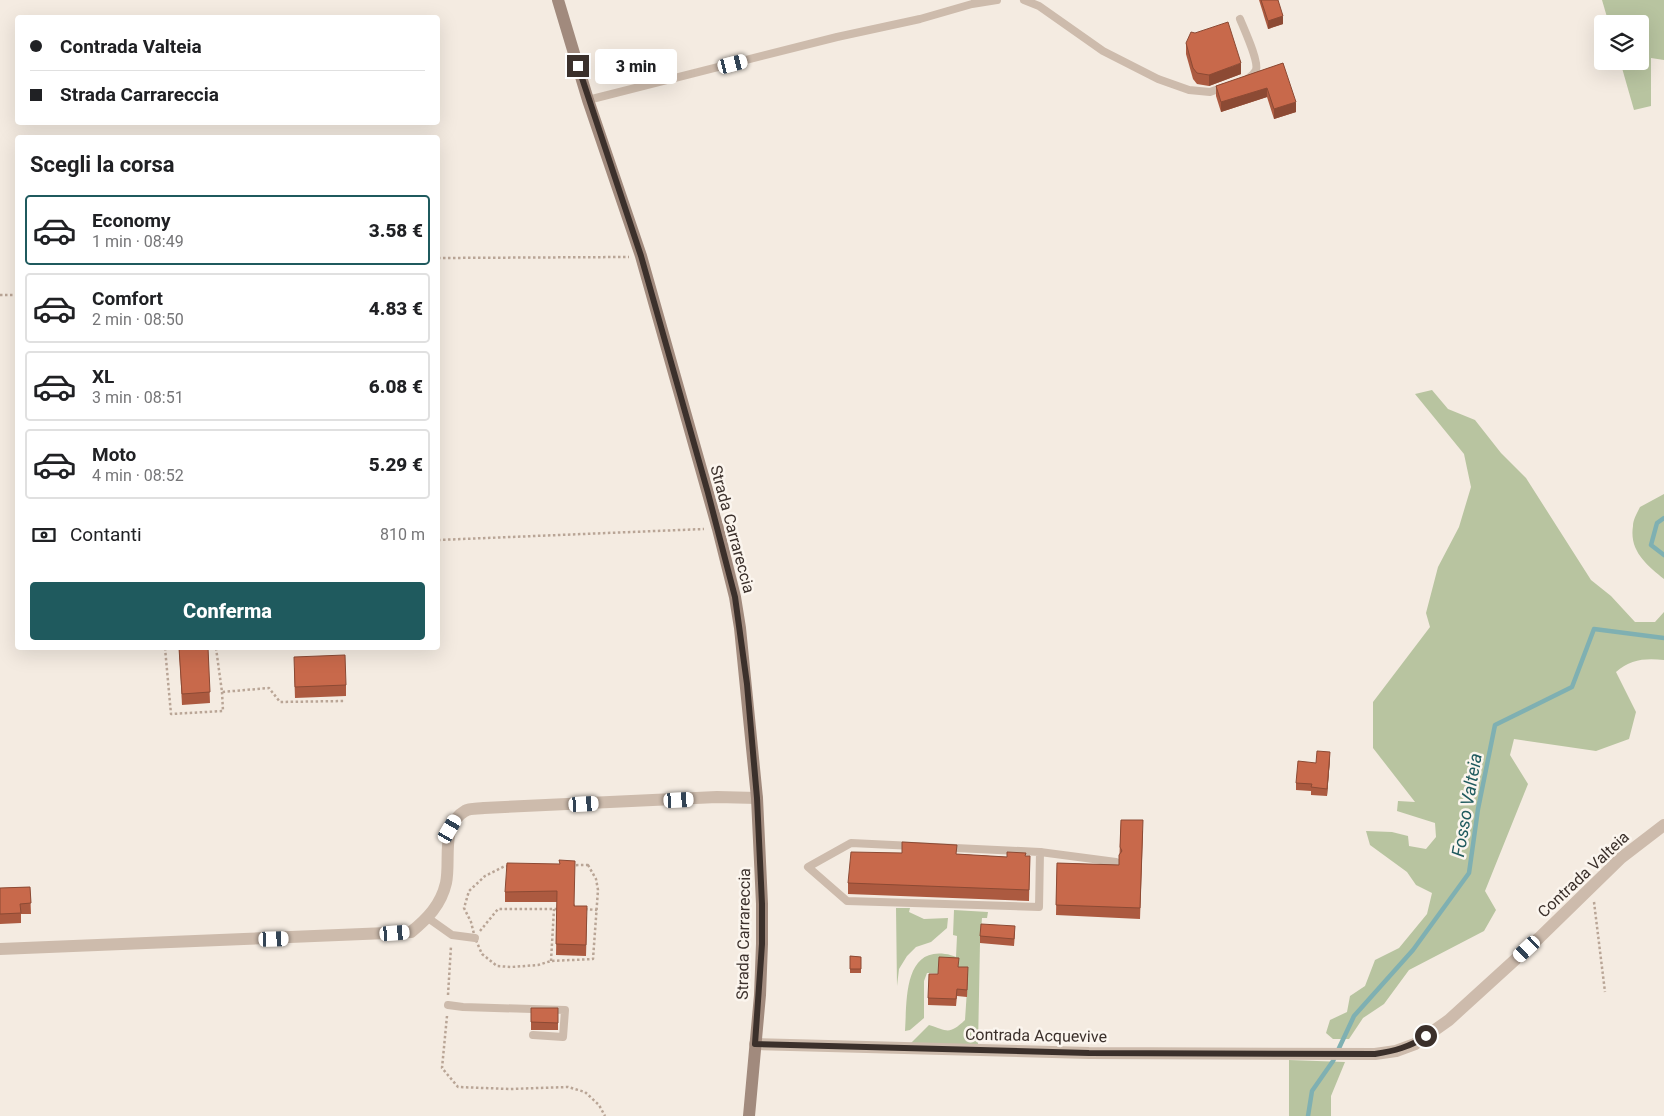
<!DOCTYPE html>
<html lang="it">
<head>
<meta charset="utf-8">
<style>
  body { margin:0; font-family:Roboto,sans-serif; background:#f6f6f6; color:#202124; height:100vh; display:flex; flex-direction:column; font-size:19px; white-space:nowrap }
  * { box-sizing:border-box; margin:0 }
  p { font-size:16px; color:#757577 }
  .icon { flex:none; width:28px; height:28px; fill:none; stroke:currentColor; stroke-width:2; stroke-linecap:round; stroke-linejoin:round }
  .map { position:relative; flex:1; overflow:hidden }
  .side { position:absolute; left:15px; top:135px; width:425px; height:515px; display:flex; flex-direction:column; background:#fff; border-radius:5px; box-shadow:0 5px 20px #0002 }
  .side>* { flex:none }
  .guide { position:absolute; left:15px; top:15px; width:425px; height:110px; border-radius:5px; box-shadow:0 5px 20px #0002; display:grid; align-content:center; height:110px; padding:0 15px; background:#fff }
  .fabs { position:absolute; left:1594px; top:15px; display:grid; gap:10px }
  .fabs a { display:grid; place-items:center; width:55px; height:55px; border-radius:5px; background:#fff; box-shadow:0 5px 20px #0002; font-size:25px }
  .end { position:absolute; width:22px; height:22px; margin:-11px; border:6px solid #3b302b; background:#fff; box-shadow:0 0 0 2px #fff }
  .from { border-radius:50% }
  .bubble { position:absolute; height:35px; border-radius:5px; background:#fff; box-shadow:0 5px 20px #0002; font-size:16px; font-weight:800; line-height:35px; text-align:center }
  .car { position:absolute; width:15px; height:30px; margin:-15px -8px; border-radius:6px; box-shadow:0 0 4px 1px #0007; background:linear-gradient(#fff 24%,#345 0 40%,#fff 0 76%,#345 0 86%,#fff 0) }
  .guide b { display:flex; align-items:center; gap:18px; height:48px; font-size:19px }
  .guide b+b { border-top:1px solid #e0e0e0 }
  .guide i { width:12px; height:12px; background:#202124 }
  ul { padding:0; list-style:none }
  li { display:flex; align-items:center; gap:15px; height:70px; margin:0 10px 8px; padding:0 5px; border:2px solid #e0e0e0; border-radius:5px }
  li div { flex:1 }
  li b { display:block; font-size:19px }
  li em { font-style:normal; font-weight:800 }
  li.active { border-color:#1f5a5e }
  li>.icon { width:45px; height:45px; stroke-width:1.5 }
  h2 { padding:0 15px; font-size:22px; line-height:60px }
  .pay { display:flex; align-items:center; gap:12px; height:55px; padding:0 15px; font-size:19px }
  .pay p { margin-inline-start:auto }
  .action { display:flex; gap:10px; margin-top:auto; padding:10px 15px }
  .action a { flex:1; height:58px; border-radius:5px; background:#1f5a5e; color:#fff; font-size:20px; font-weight:800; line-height:58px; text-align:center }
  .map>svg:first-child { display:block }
</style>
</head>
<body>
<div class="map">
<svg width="1664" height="1116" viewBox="0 0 1664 1116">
  <rect width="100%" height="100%" fill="#f4ebe1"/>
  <g fill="#b8c4a0">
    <path d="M1602,0H1664V60L1651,58V106L1634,110L1620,61H1640V24H1609Z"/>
    <path d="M1432,390L1448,409L1475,420L1501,453L1526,478L1591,580L1611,596L1635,622H1655L1664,612V660C1646,658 1630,659 1616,672L1636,712L1629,739L1596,751L1514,739L1510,755L1528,784L1485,891L1496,910L1484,931L1409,970L1384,1004L1363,1018L1349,1039H1333L1326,1033L1330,1020L1347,1012L1350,996L1365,986L1375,960L1399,948L1427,914L1432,893L1416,885L1407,872L1370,845L1366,831L1392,832L1408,836L1409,846L1426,849L1436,837L1435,823L1397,811L1398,801L1415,802L1373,748V702L1430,627L1426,613L1438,567L1459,527L1471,487L1464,454L1415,394Z"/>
    <path d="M1664,494V579C1647,565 1629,551 1633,526C1633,520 1637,513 1640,507Z"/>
    <path d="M896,908H910L909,912L924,919L948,918L947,928L931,942L916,947L907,956L899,969L897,986Z"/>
    <path d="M954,910L988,912L987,918H982L980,943L978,1046L909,1045L929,1025C948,1031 949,1035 965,1020L968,975L927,973L924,981V1018L910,1030L905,1031C907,1003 903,948 945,954C949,954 953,956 956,957L957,936L953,935Z"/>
    <path d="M1289,1060L1345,1062L1331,1096V1116H1289Z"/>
  </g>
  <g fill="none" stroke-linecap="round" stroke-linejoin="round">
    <g stroke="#7fb0b2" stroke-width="4.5">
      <path d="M1664,518L1657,523L1651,545L1664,555"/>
      <path d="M1308,1116L1312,1091L1333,1061L1354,1016L1413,950L1469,873L1478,809L1495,725L1572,687L1594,629L1664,638"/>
    </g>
    <g stroke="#b9a596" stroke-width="2.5" stroke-dasharray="2.5 2.5" stroke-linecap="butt">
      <path d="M438,258L629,257"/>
      <path d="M0,295H18"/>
      <path d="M438,540L704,529"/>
      <path d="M165,648L171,714L223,711L222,692"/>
      <path d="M216,648L222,692L269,688L280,702L344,701"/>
      <path d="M588,865L596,879L598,890L593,959L551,961L538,965L511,967L497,966L482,954L475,938L471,922L464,908L469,891L485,876L505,866Z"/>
      <path d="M1594,902L1605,992"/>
      <path d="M585,909L597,910"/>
      <path d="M480,931L498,909H559"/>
      <path d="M551,961L554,909"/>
      <path d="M448,995L451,946"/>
      <path d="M447,1016L442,1068L458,1087L510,1089L568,1087L585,1092L599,1105L605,1116"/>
    </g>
    <g stroke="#cdbbac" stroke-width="8">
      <path d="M1024,0L1039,6L1103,51L1158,79L1189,90L1210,92L1224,87"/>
      <path d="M1240,19C1244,29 1259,61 1256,70C1254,74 1250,77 1247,79"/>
      <path d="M588,100L837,37L920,19L972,4L997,0"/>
      <path d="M851,843L1040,852L1039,907L847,901L808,867Z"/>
      <path d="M1040,852L1116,862"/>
      <path d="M428,918L452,935L475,938"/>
      <path d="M448,1005L463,1007L565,1010L563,1037L533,1035"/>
    </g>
    <g stroke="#cdbbac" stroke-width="12">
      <path d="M0,949L411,932C427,919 441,905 446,883C451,860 440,825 465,811C470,808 478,809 484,808L717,797L757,798"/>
      <path d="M755,1044L1089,1053L1375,1054L1396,1051L1415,1044L1449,1020L1539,938L1621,858L1664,825"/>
    </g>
    <path stroke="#a18a7d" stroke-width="12" d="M558,0L588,100L641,256L718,529L735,597L740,628L757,798L762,904V944L760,995L749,1116"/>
  </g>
  <g fill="#ac5a40">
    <path d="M1259,0H1278L1283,24L1268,29Z"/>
    <path d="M1186,43L1241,74L1209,86L1197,84L1193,79L1186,54Z"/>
    <path d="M1283,63L1296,112L1274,119L1267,97L1221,112L1216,96V86Z"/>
    <path d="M179,648H208L210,703L182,705Z"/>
    <path d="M294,668L346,685V696L295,698Z"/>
    <path d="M1330,759L1327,796L1311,795V791L1296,790V783L1316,763Z"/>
    <path d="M1121,820L1143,831L1140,919L1056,915L1057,863L1119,865Z"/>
    <path d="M957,854L1007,857L1030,856L1029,901L848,894V883Z"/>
    <path d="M560,864L575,906L587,917L586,956L556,955L557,902H505V892Z"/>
    <path d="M30,887L31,914H21V923L0,924V888Z"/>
    <path d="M1015,933L1014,946L980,943V936Z"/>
    <path d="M850,956L861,957V973H850Z"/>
    <path d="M959,967L968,974L967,997L957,996L956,1006L928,1005V998Z"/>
    <rect x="531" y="1008" width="27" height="22"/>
  </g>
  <g fill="#8c4a34">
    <path d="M1283,16V24L1268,29V21Z"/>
    <path d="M1241,63V74L1209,86V75Z"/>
    <path d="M1267,88V97L1221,112V102Z"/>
    <path d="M1296,102V112L1274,119V109Z"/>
    <path d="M1330,752V759L1327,796V789Z"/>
  </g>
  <g fill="#c8694b" stroke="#8c4a34">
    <path d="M1261,0H1278L1283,16L1268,21Z"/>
    <path d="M1228,22L1241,63L1209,75L1197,73L1193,68L1186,43L1191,32L1195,33Z"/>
    <path d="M1283,63L1296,102L1274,109L1267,88L1221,102L1216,86Z"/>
    <rect x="356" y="136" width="36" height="2"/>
    <path d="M179,648H208L210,692L182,694Z"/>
    <path d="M345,655L346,685L295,687L294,657Z"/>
    <path d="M1317,751L1330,752L1327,789L1311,787L1312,784L1296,783L1298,761L1316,763Z"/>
    <path d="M1121,820H1143L1140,908L1056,905L1057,863L1119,865V855L1122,851L1120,847Z"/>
    <path d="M902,842L957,845L956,854L1007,857V852L1026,853L1025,856H1030L1029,890L848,883L851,852L902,853Z"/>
    <path d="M559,860L575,861L574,906H587L586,945L556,944L557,891L505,892L507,863L560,864Z"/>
    <path d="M30,887L31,903L20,904L21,913L0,914V888Z"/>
    <path d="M981,924L1015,926L1014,939L980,936Z"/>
    <path d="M850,956L861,957V969H850Z"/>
    <path d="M939,957L959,958L958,967H968L967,990L957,989L956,999L928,998L929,974H938Z"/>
    <path d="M531,1008H558V1023L531,1022Z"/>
  </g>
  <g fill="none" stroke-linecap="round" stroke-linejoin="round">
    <path stroke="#3b302b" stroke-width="6" d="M578,66L641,256L708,493L735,597L747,684L757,798L762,904V944L755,1044L1089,1053L1375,1054C1394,1051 1410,1047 1426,1036"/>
  </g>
  <g text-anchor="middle" stroke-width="5" stroke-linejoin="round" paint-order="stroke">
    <g font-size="16" fill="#3b302b" stroke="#fbf5ee">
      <text transform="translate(733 529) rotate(75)" y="6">Strada Carrareccia</text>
      <text transform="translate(1583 874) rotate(-43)" y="6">Contrada Valteia</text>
      <text transform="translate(743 934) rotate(-89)" y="6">Strada Carrareccia</text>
      <text transform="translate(1036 1035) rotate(1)" y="6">Contrada Acquevive</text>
    </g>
    <g font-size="18" font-style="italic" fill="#1f5a5e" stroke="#fbf5ee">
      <text transform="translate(1467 805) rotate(-80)" y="6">Fosso Valteia</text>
    </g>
  </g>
</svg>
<div class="fabs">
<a><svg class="icon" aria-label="layers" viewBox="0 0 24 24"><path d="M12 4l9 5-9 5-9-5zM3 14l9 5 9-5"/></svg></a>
</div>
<i class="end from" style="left:1426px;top:1036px"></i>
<i class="end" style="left:578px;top:66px"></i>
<div class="bubble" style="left:595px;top:49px;width:82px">3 min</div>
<i class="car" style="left:733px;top:64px;rotate:76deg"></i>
<i class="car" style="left:679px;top:800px;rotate:87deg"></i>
<i class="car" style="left:584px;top:804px;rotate:87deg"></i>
<i class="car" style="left:450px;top:829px;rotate:30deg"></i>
<i class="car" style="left:395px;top:933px;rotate:86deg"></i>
<i class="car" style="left:274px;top:939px;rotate:88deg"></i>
<i class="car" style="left:1527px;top:949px;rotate:227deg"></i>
<div class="guide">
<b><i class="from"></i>Contrada Valteia</b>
<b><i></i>Strada Carrareccia</b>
</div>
<section class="side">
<h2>Scegli la corsa</h2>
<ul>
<li class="active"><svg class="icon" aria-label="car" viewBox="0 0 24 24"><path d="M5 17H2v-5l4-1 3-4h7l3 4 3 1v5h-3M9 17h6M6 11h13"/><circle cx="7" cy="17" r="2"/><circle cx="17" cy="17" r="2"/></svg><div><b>Economy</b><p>1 min · 08:49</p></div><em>3.58 €</em></li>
<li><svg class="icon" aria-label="car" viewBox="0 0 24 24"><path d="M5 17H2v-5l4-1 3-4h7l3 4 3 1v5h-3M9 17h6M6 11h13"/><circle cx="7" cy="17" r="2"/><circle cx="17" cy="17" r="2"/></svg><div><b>Comfort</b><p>2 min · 08:50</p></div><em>4.83 €</em></li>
<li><svg class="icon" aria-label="car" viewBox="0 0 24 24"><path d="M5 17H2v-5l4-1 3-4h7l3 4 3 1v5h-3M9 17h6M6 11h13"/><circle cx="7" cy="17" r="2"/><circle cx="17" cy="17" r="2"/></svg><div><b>XL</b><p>3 min · 08:51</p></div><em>6.08 €</em></li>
<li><svg class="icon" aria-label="car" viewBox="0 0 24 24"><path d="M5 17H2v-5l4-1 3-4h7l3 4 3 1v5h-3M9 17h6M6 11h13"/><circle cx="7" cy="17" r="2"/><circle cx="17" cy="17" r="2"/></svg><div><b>Moto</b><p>4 min · 08:52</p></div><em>5.29 €</em></li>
</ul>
<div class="pay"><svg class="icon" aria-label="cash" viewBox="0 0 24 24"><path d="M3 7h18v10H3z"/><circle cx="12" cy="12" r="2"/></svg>Contanti<p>810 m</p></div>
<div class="action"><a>Conferma</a></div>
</section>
</div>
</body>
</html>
